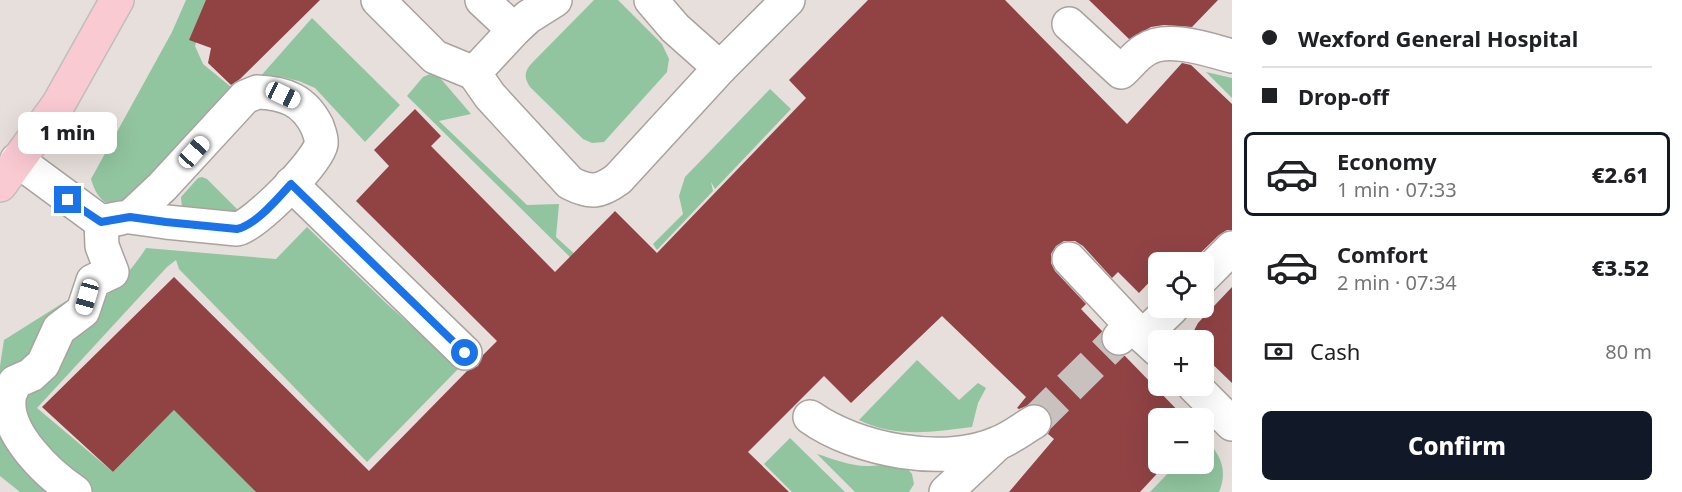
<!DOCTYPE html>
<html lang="en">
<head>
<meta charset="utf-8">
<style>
  body { margin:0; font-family:"Noto Sans",sans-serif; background:#f2f2f2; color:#202124; height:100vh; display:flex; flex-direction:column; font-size:22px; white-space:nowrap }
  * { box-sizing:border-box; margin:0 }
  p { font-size:20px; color:#757577 }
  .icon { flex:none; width:33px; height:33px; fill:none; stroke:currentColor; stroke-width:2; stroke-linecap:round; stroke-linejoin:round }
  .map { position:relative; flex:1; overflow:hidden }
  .details { display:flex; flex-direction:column; background:#fff; width:450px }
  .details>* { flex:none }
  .banner { display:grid; align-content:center; height:132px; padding:0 30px; background:#fff }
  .fabs { position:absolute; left:1148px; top:252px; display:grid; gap:12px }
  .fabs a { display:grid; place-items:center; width:66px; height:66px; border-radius:9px; background:#fff; box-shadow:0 6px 24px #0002; font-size:30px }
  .end { position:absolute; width:27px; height:27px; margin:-14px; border:8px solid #1a73e8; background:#fff; box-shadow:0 0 0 3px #fff }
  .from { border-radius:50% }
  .bubble { position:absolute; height:42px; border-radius:9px; background:#fff; box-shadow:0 6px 24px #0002; font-size:20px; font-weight:800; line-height:42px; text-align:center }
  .car { position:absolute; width:18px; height:36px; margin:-18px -9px; border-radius:8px; box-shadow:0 0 4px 2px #0007; background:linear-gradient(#fff 24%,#345 0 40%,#fff 0 76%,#345 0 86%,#fff 0) }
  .banner b { display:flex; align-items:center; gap:21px; height:57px; font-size:22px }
  .banner b+b { border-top:2px solid #e0e0e0 }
  .banner i { width:15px; height:15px; background:#202124 }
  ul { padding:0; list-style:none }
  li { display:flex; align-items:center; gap:18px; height:84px; margin:0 12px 9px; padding:0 18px; border:3px solid transparent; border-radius:9px }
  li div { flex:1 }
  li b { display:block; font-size:22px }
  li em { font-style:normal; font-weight:800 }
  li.selected { border-color:#111827 }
  li>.icon { width:54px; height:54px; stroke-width:1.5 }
  .pay { display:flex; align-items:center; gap:15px; height:66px; padding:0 30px; font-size:22px }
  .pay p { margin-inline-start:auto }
  .button { display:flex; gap:12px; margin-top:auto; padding:12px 30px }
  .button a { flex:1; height:69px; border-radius:9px; background:#111827; color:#fff; font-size:24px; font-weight:800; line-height:69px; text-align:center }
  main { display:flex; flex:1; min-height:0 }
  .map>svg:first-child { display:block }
</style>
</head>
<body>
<main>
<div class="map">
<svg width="1232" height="492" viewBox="0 0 1232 492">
  <rect width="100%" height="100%" fill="#e7dfdb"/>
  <g fill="#91c59f">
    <path d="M186,0H211L195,46L203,64L236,91L129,202L109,205C99,199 94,190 91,179L172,32Z"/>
    <path d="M594,0H618L662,44L669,59L667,72L604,142L592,143L583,139L530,87C524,78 524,72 531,64Z"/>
    <path d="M312,18L400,105L365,142L315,88L299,81L281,77L259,78Z"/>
    <path d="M435,72L471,114L439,121L527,205L559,204L556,237L579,258L575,262L407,96L423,77Z"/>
    <path d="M1206,72L1232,78V98Z"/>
    <path d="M770,89L791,109L715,189L711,182L713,191L657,250L653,244L683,214L679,196L685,177Z"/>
    <path d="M202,177L207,179L237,209L238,215L182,208L181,197L198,178Z"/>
    <path d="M307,227L387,304L459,368L367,462L179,269L176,260L167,267L37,408L113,472L189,395L256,492H20L0,476V366L4,340L66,301L68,332C95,307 126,280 146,248L276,259Z"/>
    <path d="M917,360L959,400L978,383L986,388L978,403L972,427C933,432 895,438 859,420Z"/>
    <path d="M1204,437C1219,453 1229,469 1219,492H1150L1177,464H1203Z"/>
    <path d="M790,438L845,492H792L764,464Z"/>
    <path d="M817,454C834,459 852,467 870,466C882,465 892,463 904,465L912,474L914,484L909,492H855Z"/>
  </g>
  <g fill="#914344">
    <path d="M206,0H320L240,79L231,85L208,63L211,48L189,40Z"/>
    <path d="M868,0H1005L1127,124L1182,63L1191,65L1232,104V230H1227L1219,235L1191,262H1158V273L1139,293L1118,272L1112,278L1083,246L1075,241H1064L1056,246L1051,254V263L1055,271L1086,304L1081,309L1102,331L1101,343L1106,351L1114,356H1125L1185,418H1158V464H1166L1140,492H1009L1054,439L1048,434L1053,422L1050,413L1043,406L1034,403L1019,409L1017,408L1026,397L942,316L851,403L824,376L748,452L789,492H256L174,410L113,472L42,407L174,277L369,471L467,371L478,366L483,355L497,341L356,201L389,166L374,150L415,109L441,136L431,146L555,272L615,211L657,253L806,98L789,80Z"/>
    <path d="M1089,0H1218L1192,27L1164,25L1151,27L1129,39Z"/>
    <path d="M1232,287V383L1203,355V340H1189L1198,323Z"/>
  </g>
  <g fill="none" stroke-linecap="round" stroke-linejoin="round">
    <path stroke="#c8c1bd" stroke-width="33" stroke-dasharray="33 16" stroke-linecap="butt" d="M1034,422L1119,338"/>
    <defs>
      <g id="minor">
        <path d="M378,0L435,57L474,73"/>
        <path d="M482,0L514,30"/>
        <path d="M555,0L528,17L514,30L474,73L490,96L570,183C590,193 599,193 618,179L720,68L675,28L651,0"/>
        <path d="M1069,24L1121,72C1129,65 1136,55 1145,50C1167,35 1209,50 1232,56"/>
        <path d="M720,68L788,0"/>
        <path d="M257,92C285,93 304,100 317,126C319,132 322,138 321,144C318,162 255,225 237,229L166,222L130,217L162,187L245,97Z"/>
        <path d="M17,160L101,222L121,218"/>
        <path d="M291,184L465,353"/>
        <path d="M1069,259L1131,325"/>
        <path d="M1203,277L1232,248"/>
        <path d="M1143,336L1172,308"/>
        <path d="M1119,338L1131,325L1158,350"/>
        <path d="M1194,386L1232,424"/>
        <path d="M810,417C856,450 945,467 998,443C1011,438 1022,429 1034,422"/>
        <path d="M75,492C48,474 6,434 9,400C9,394 13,388 15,382L31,375L43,364L59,329L83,311L93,281L112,272L102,246L101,222"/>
        <path d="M946,492L996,445"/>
      </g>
      <path id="major" d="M0,185L58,105L117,0"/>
    </defs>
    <use href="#minor" stroke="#aaa29f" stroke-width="36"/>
    <use href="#major" stroke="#bfbebd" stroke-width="36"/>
    <use href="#minor" stroke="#fff" stroke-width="33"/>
    <use href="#major" stroke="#facad3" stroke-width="33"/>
  </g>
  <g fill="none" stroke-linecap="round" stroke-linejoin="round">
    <path stroke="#1a73e8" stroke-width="8" d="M68,200L101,222L130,217L166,222L237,229C256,225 278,198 291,184L465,353"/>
  </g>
</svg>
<div class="fabs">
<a><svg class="icon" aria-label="locate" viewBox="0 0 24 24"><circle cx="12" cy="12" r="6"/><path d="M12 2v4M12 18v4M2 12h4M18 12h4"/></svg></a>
<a>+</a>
<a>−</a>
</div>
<i class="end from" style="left:465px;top:353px"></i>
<i class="end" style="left:68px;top:200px"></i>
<div class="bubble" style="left:18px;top:112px;width:99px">1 min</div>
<i class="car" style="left:283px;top:95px;rotate:115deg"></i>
<i class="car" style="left:194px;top:152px;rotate:42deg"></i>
<i class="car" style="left:87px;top:297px;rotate:196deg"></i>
</div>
<section class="details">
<div class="banner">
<b><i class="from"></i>Wexford General Hospital</b>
<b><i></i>Drop-off</b>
</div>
<ul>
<li class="selected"><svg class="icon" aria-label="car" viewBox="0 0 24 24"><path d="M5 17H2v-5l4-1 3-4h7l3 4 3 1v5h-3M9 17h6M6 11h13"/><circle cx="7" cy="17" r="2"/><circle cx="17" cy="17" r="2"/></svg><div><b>Economy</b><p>1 min · 07:33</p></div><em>€2.61</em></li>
<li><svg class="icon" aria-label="car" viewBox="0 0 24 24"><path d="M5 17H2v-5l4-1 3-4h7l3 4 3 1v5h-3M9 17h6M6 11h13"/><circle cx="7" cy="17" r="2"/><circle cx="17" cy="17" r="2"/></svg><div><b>Comfort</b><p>2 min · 07:34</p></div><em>€3.52</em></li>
</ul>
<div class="pay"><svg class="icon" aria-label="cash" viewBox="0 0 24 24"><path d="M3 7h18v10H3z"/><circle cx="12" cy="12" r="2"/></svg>Cash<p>80 m</p></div>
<div class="button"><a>Confirm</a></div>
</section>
</main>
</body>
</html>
